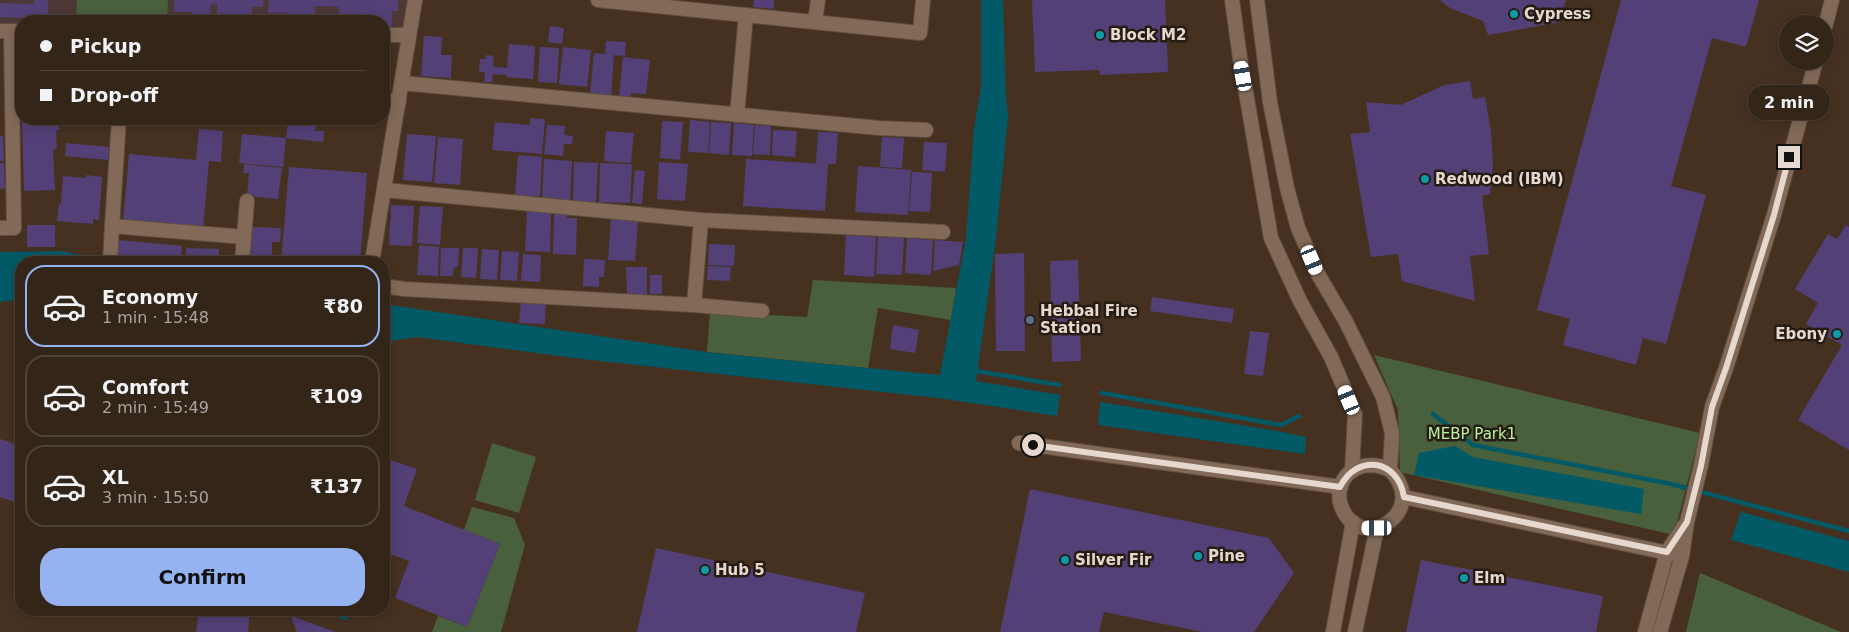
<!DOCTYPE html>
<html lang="en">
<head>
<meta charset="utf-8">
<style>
  body { margin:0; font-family:"DejaVu Sans",sans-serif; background:#3f3126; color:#f1f3f6; height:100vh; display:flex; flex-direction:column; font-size:19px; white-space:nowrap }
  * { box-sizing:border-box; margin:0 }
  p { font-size:16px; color:#a9a5a2 }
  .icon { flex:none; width:28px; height:28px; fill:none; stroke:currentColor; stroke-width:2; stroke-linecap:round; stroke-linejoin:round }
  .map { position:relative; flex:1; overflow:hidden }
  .drawer { position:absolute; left:15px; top:256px; width:375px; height:360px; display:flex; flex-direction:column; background:#342519; border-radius:20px; box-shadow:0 2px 12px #0003,0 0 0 1px #4e4238 }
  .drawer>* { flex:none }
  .banner { position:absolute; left:15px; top:15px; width:375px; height:110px; border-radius:20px; box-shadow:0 2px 12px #0003,0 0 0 1px #4e4238; display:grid; align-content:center; height:110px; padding:0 25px; background:#342519 }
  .tools { position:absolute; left:1779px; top:15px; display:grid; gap:10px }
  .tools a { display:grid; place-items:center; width:55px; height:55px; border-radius:50%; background:#342519; box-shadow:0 2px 12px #0003,0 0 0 1px #4e4238; font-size:25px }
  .end { position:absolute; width:22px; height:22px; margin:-11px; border:6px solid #e6d8ce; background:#111; box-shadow:0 0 0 2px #111 }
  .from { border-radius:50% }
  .bubble { position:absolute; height:35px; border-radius:18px; background:#342519; box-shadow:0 2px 12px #0003,0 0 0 1px #4e4238; font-size:16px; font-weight:700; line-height:35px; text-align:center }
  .car { position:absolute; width:15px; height:30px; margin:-15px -8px; border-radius:6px; box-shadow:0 0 4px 1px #0007; background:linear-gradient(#fff 24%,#345 0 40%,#fff 0 76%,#345 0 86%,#fff 0) }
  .banner b { display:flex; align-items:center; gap:18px; height:48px; font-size:19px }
  .banner b+b { border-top:1px solid #4e4238 }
  .banner i { width:12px; height:12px; background:#f1f3f6 }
  ul { padding:9px 0 0; list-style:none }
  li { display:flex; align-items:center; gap:15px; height:82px; margin:0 10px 8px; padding:0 15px; border:2px solid #4e4238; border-radius:20px }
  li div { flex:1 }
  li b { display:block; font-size:19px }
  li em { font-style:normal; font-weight:700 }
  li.active { border-color:#95b2f1 }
  li>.icon { width:45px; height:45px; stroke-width:1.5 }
  .button { display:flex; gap:10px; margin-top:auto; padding:10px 25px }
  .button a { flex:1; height:58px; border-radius:20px; background:#95b2f1; color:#111; font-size:20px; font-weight:700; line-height:58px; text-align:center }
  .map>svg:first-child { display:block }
</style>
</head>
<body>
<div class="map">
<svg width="1849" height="632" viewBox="0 0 1849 632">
  <rect width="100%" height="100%" fill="#463121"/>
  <path fill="#4d3836" d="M0,0H407L405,32L384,31V21H21V24L0,23Z"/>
  <g fill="#49603c">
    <path d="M77,0H168L167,21L76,19Z"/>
    <path d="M813,280L956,288L951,320L878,308L868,368L707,352L710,312L807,317Z"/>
    <path d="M1374,355L1700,433L1674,535L1400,472L1398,410Z"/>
    <path d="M492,443L536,457L519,513L475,500Z"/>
    <path d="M472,507L514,518L525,545L501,632H432L438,616L467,627L500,544L464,530Z"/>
    <path d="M1700,573L1841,632H1686Z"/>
  </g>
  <g fill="#025a66">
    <path d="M981,0H1003L1006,97L1008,117L996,238L976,381L1060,395L1057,416L938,398L582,359L417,337L384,342V304L714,353L940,375L966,239L974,129L981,87Z"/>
    <path d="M62,251L86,256L94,262H21V299L0,302V252Z"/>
    <path d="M1100,402L1277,431L1306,437L1305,454L1098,425Z"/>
    <path d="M1455,446L1473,457L1644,489L1641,514L1414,475L1419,453Z"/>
    <path d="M1741,512L1849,541V572L1731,540Z"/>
    <path d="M318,610H347L348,621Z"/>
  </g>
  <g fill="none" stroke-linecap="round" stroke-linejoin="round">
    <g stroke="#025a66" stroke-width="4.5">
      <path d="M971,370L1059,385"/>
      <path d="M1102,393L1281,425L1299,416"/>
      <path d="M1433,414L1473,445L1671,484L1849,531"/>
    </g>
  </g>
  <g fill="#534077">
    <path d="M34,0H48V19L0,17V3L34,4Z"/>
    <path d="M174,0H263V7H252V21H235V15H217V4L211,3L210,21H192V12H174Z"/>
    <path d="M269,0H398V11H392V30H384V21H338L339,7L315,6V15H297V21H287V13H268Z"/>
    <path d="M754,0H774V9L753,7Z"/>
    <path d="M1032,0H1165L1168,72L1100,75L1099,70L1035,72Z"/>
    <path d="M1440,0H1566L1560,22L1488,35L1483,21L1450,8Z"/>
    <path d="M1621,0H1759L1746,47L1712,38L1671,186L1706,195L1666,344L1643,338L1636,365L1563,345L1570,319L1537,310Z"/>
    <path d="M550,26L564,28L562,44L548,42Z"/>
    <path d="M424,36L442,37L441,55H452L451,78L421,76Z"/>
    <path d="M606,41L626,42L625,56L614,55L611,96L590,94L594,53L605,54Z"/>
    <path d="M509,44L535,46L533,79L506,77L507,75L493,74L492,82H484L485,72H479L480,59H486V55L494,56L493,67L507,68Z"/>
    <path d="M540,47L559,48L557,83L538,82Z"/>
    <path d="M563,47L591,50L587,87L559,84Z"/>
    <path d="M623,57L650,60L646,94L631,93L630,97L619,96Z"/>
    <path d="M1470,81L1473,99L1485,97L1491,132L1493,164L1490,194L1482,196L1489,254L1470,256L1475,301L1402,281L1398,254L1371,257L1350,134L1370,132L1366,102L1401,105L1444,85Z"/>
    <path d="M530,118L545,119L542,154L492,150L495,122L530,125Z"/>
    <path d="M22,119H59V130H56L57,149H53L55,190L24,191Z"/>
    <path d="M288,119H317L315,131H324L323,142L286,138Z"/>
    <path d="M690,120L710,122L708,153L688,152Z"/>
    <path d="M662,121L683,122L680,160L660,158Z"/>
    <path d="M711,122L731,123L729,155L709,153Z"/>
    <path d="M734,123L754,125L752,156L732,155Z"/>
    <path d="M547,125L565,126L564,135L573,136L572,144H564L563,156L544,154Z"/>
    <path d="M755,125L771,126L770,155L753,154Z"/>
    <path d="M199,129L223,131L221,162L209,161L203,228L123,221L129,154L196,160Z"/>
    <path d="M773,130L797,131L795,157L772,155Z"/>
    <path d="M606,131L634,133L631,163L604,161Z"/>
    <path d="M818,132L838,133L836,164H828L825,211L743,206L746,159L823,164L816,163Z"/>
    <path d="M242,134L286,138L283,167L239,163Z"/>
    <path d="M407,134L436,136L432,182L403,180Z"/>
    <path d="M0,136H3L4,161H0Z"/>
    <path d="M438,137L463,139L460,185L434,183Z"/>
    <path d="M882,137L904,138L902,168L880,167Z"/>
    <path d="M924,142L947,143L945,172L922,170Z"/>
    <path d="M66,143L109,147L108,160L65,156Z"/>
    <path d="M518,155L542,157L540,196H515Z"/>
    <path d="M544,159L572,161L570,202L542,200Z"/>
    <path d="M574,162L598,163L596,203L573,202Z"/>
    <path d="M659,162L688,164L685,201L657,199Z"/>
    <path d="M0,163H4L5,188L0,189Z"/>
    <path d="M600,163L632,164L630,203L599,202Z"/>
    <path d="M244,164L282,168L278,199L247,196L249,173H243Z"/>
    <path d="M858,166L911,170L908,215L855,212Z"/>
    <path d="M289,167L367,173L360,262H281Z"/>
    <path d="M635,170L645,171L642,204L632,203Z"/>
    <path d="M912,172L932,173L930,212L909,211Z"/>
    <path d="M86,175L102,177L99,220L93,219V224L57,221L59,203L61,204L63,176L85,178Z"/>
    <path d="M391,205L414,206L412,246L389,245Z"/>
    <path d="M420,206L443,207L440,245L417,243Z"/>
    <path d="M527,211L551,212L550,252L525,251Z"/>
    <path d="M554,214L567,215V218H577L576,255L553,254Z"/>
    <path d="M621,216L633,217V222H638L635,261L608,260L611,219L620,220Z"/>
    <rect x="27" y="225" width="28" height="22"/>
    <path d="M1846,225L1849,227V450L1798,420L1842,345L1806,324L1818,303L1795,289L1828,234L1837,239Z"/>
    <path d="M251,227L281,228L280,242H272V261H279V262H250Z"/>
    <path d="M846,235L876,237L874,277L844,275Z"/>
    <path d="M878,237L904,238L902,275L876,274Z"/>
    <path d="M907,238L933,240L931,275L905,273Z"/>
    <path d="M118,240L182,246L181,262H117Z"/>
    <path d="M935,240L963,242L959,265L933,271Z"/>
    <path d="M709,244L735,245L734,266L708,265Z"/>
    <path d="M419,245L439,247L438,276L417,275Z"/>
    <path d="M186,248L219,249V262H186Z"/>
    <path d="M441,248H459L458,267H454L453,276H440Z"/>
    <path d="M463,248H478L476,278L461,277Z"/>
    <path d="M482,249L499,250L497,280L480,279Z"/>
    <path d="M502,251L519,252L517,281L500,280Z"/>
    <path d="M1024,253L1025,351H996L995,254Z"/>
    <path d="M523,254L541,255L540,282L521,281Z"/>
    <path d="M584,259L605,260L604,277H599V287L583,286Z"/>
    <path d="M1078,260L1081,361L1052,362L1050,261Z"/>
    <path d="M708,266L731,267L730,281L707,280Z"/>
    <path d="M626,267H647V295H627Z"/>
    <rect x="650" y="275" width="12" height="19"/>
    <path d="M1152,297L1234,309L1232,323L1150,311Z"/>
    <path d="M521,300L546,301L545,324L519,323Z"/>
    <path d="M893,325L919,330L915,353L890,349Z"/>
    <path d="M1250,331L1269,333L1263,376L1244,374Z"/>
    <path d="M0,439L21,446V504L0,497Z"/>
    <path d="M384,458L417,469L404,506L500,544L467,627L395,598L409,561L384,552Z"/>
    <path d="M1030,489L1269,538L1294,573L1254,632H1203L1104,612L1099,632H1000Z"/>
    <path d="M656,548L865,593L856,632H637Z"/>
    <path d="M1421,560L1603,596L1596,632H1406Z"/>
    <path d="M199,610H250L248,632H196Z"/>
    <path d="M291,616L336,632H297Z"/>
  </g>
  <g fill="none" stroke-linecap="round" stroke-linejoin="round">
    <defs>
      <g id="minor">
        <path d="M598,0L920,33L923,0"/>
        <path d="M815,22L818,0"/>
        <path d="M0,31H21"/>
        <path d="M384,35H409"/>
        <path d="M402,83L879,128L926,130"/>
        <path d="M384,100L399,102"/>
        <path d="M737,115L746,15"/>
        <path d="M119,119L112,226L244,237"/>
        <path d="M384,190L701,220L943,232"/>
        <path d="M0,228H14L11,31"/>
        <path d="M110,262L112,226"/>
        <path d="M242,262L247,201"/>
        <path d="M372,262L415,0"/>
        <path d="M384,286L404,289L694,305L701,220"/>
        <path d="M694,305L762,311"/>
        <path d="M1019,443L1341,487"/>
      </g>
      <g id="tertiary">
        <path d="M1232,0L1240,58L1271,238L1300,301L1331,357L1355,414L1352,471"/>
        <path d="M1257,0L1270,102L1287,188L1298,228L1319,276L1345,320L1383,397L1392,433L1390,470C1429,510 1367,551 1345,514C1340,506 1338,497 1340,488C1347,464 1372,461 1390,470"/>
        <path d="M1825,27L1832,0"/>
        <path d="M1404,497L1682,556"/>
        <path d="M1333,632L1353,522"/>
        <path d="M1355,632L1377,528"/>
        <path d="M1645,632L1667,552L1684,526"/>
        <path d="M1660,632L1682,556L1687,522L1701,465L1712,407L1726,368L1774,215L1816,61"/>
      </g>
    </defs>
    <use href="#minor" stroke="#604e3f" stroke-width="16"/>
    <use href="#tertiary" stroke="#604e3f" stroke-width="16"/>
    <use href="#minor" stroke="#836a58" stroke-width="14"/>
    <use href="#tertiary" stroke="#836a58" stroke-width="14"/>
  </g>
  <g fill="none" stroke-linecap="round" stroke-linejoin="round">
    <path stroke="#e6d8ce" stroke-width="6" d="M1033,445L1340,487C1357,453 1398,459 1404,497L1667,552L1687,522L1701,466L1712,407L1726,368L1774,215L1789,157"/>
  </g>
  <g fill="#0f9aa8" stroke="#251c14" stroke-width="2">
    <circle cx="1514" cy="14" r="5"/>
    <circle cx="1100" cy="35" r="5"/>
    <circle cx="1425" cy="179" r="5"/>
    <circle cx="1837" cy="334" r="5"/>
    <circle cx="1198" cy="556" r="5"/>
    <circle cx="1065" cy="560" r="5"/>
    <circle cx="705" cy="570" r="5"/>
    <circle cx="1464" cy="578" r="5"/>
  </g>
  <circle fill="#5c6f8a" stroke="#251c14" stroke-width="2" cx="1030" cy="320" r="5"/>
  <g text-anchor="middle" stroke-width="5" stroke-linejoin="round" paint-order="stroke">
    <g font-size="15" font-weight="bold" fill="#e6d8ce" stroke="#251c14" text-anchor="start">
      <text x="1524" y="19">Cypress</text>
      <text x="1110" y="40">Block M2</text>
      <text x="1435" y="184">Redwood (IBM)</text>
      <text x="1040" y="316">Hebbal Fire<tspan x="1040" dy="17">Station</tspan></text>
      <text x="1827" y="339" text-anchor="end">Ebony</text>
      <text x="1208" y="561">Pine</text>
      <text x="1075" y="565">Silver Fir</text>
      <text x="715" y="575">Hub 5</text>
      <text x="1474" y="583">Elm</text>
    </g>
    <g font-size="15" fill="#bcf29f" stroke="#251c14">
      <text x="1472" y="439">MEBP Park1</text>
    </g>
  </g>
</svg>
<div class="tools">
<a><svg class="icon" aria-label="layers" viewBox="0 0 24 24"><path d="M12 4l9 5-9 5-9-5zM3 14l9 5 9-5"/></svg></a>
</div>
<i class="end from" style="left:1033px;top:445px"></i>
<i class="end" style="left:1789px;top:157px"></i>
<div class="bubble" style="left:1748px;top:85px;width:82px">2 min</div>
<i class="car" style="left:1243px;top:76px;rotate:350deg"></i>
<i class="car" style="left:1312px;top:260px;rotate:157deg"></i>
<i class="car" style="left:1349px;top:400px;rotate:337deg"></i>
<i class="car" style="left:1377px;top:528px;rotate:270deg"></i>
<div class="banner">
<b><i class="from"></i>Pickup</b>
<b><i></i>Drop-off</b>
</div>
<section class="drawer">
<ul>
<li class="active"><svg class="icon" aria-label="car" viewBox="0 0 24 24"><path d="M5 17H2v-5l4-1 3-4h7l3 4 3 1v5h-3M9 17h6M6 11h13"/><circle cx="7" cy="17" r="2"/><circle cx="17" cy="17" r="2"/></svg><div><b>Economy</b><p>1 min · 15:48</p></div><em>₹80</em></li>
<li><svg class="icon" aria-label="car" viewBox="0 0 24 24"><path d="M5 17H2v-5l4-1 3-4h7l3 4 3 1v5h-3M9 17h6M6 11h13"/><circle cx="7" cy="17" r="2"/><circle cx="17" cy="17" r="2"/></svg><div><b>Comfort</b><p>2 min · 15:49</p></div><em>₹109</em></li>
<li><svg class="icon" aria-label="car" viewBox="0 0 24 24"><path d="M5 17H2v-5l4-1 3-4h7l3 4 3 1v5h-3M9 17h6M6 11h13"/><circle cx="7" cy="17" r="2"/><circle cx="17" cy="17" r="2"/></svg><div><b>XL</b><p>3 min · 15:50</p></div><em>₹137</em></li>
</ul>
<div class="button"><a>Confirm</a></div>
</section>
</div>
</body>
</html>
